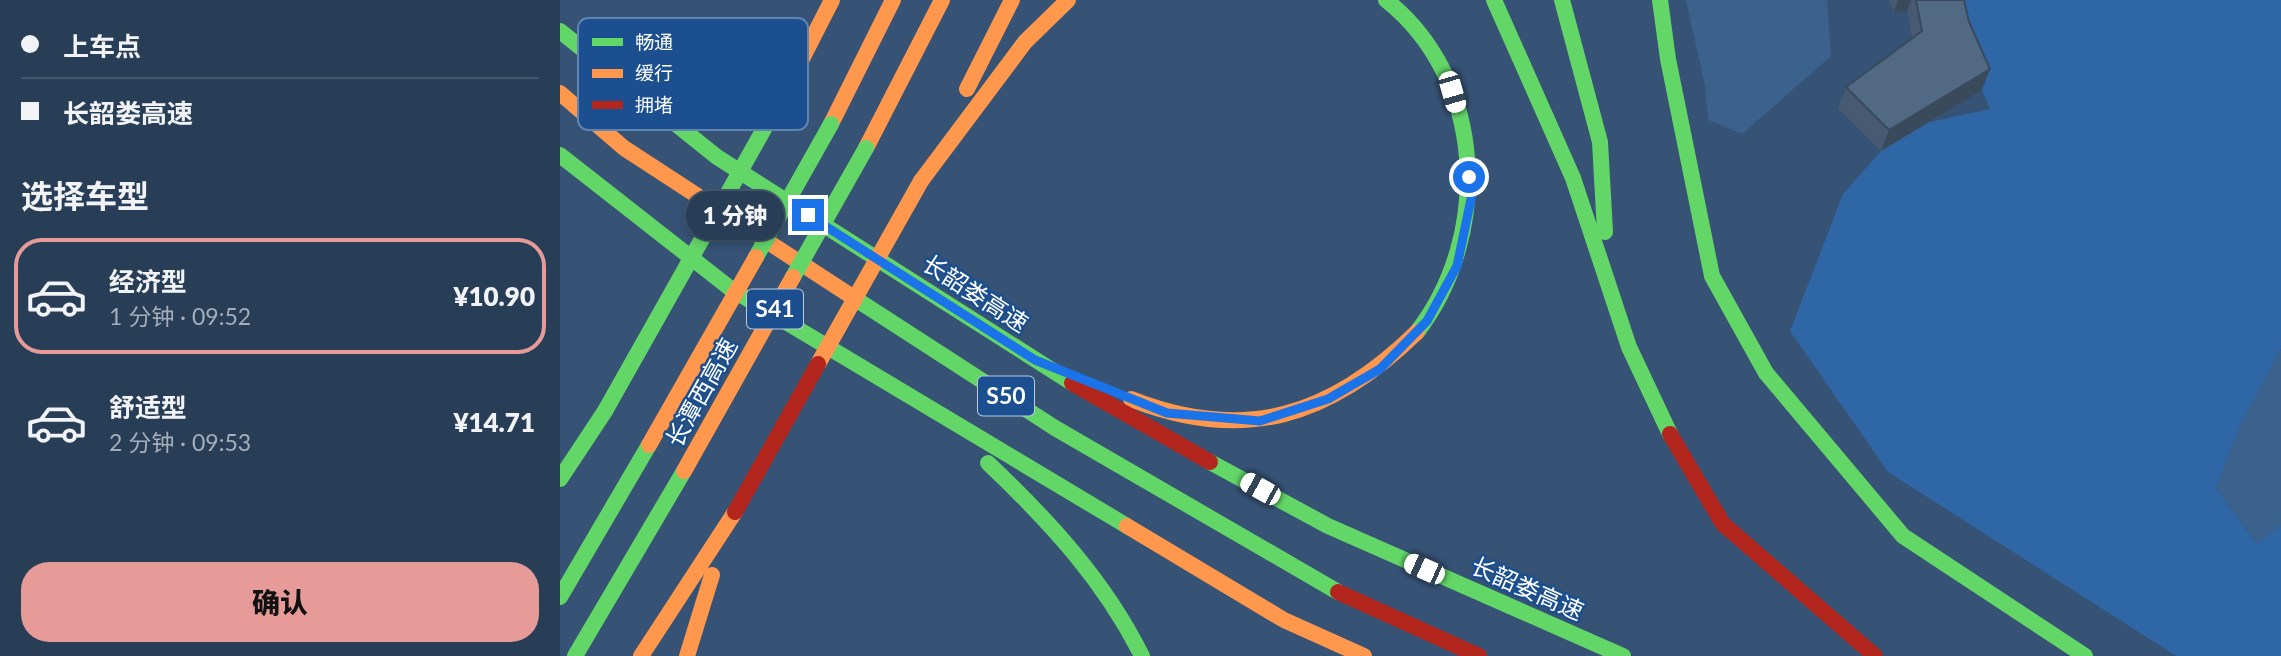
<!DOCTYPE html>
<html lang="zh">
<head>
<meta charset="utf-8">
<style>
  body { margin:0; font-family:Lato,"Noto Sans SC",sans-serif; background:#344961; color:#f1f3f6; height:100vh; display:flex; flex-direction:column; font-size:26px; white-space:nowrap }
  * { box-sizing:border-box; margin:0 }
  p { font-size:23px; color:#a5aeba }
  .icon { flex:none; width:38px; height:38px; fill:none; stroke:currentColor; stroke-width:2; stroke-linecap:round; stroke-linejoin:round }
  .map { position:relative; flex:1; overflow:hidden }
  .details { display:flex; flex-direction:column; background:#283e57; width:560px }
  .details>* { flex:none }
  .hud { display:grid; align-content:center; height:154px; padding:0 21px; background:#283e57 }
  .end { position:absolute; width:32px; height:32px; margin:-16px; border:9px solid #1a73e8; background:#fff; box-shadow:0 0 0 4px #fff }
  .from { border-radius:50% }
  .bubble { position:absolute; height:49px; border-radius:24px; background:#283e57; box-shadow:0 4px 10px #0003,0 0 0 2px #44576d; font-size:23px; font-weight:800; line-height:49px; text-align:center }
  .car { position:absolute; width:21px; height:42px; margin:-21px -10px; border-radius:9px; box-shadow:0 0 5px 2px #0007; background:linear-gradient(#fff 24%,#345 0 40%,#fff 0 76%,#345 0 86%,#fff 0) }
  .hud b { display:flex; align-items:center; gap:24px; height:66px; font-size:26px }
  .hud b+b { border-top:2px solid #44576d }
  .hud i { width:18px; height:18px; background:#f1f3f6 }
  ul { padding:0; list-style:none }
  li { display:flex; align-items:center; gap:21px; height:116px; margin:0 14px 10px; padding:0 7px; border:4px solid transparent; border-radius:28px }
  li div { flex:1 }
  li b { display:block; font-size:26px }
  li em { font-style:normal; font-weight:800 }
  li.on { border-color:#e69b98 }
  li>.icon { width:63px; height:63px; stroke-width:1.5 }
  h2 { padding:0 21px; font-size:32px; line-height:84px }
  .primary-button { display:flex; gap:14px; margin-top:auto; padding:14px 21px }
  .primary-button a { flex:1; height:80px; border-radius:28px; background:#e69b98; color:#111; font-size:28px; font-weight:800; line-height:80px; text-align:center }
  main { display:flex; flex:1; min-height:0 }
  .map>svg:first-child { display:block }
</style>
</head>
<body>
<main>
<section class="details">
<div class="hud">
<b><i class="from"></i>上车点</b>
<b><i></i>长韶娄高速</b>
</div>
<h2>选择车型</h2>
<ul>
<li class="on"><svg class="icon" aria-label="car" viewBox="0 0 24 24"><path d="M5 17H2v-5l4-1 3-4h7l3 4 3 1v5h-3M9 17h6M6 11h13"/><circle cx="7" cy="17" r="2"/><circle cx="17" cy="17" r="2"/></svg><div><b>经济型</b><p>1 分钟 · 09:52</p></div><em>¥10.90</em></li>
<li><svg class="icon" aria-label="car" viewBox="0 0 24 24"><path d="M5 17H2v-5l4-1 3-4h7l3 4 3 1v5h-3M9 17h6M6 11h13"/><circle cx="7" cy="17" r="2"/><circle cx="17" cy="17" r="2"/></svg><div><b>舒适型</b><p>2 分钟 · 09:53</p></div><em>¥14.71</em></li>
</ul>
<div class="primary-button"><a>确认</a></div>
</section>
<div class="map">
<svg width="1721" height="656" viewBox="0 0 1721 656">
  <rect width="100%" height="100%" fill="#365274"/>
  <path fill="#2f66a5" d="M1399,0H1721V349L1681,424L1656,488L1696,543L1721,525V656H1616L1328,472L1230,331L1283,194L1321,151L1365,123L1430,109L1402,43Z"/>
  <g fill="#3b618d">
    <path d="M1126,0H1267L1271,56L1182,134L1148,120L1145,86Z"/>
    <path d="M1721,349V525L1697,544L1656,488L1681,424Z"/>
  </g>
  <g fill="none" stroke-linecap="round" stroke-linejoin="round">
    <g stroke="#63d668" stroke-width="16">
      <path d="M826,0C926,79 932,235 857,332"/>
      <path d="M934,0L1013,178L1069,347L1110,434"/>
      <path d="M1002,0L1040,142L1045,232"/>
      <path d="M1100,0L1108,59L1152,276L1206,373L1343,536L1525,656"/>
      <path d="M0,31L157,157L512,383"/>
      <path d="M0,155L171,289L567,526"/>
      <path d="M291,296L495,428L778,592"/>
      <path d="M650,462L768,526L1063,656"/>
      <path d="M428,463C489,521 544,580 582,656"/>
      <path d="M0,479L45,411"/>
      <path d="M0,597L89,445"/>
      <path d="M15,656L124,471"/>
    </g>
    <g stroke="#ff974d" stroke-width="16">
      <path d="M407,89L452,0"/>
      <path d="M226,90L272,0"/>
      <path d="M0,93L64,148L291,296"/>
      <path d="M271,124L333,0"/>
      <path d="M306,148L382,0"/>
      <path d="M361,181L465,42L508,0"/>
      <path d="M571,399C685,444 771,416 857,332"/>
      <path d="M567,526L724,620L804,656"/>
      <path d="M81,656L175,512"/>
      <path d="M127,656L152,575"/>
    </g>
    <g stroke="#b3261e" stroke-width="16">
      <path d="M512,383L650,462"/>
      <path d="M1110,434L1163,524L1315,656"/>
      <path d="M778,592L919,656"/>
    </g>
    <g stroke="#63d668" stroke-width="16">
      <path d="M196,257L271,124"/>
      <path d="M233,277L306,148"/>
      <path d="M45,411L226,90"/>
    </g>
    <g stroke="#ff974d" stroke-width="16">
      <path d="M258,364L361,181"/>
      <path d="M89,445L196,257"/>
      <path d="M124,471L233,277"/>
    </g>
    <path stroke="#b3261e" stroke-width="16" d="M175,512L258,364"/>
  </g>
  <path fill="#475a72" d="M1329,0H1404L1422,90L1321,151L1278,108L1286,87L1352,38L1347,11L1334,12Z"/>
  <g fill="#394a5c">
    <path d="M1338,0H1351L1347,11L1334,12Z"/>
    <path d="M1430,69L1422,90L1321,151L1329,130Z"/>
  </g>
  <path fill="#526984" stroke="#394a5c" stroke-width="2" d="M1356,0H1404L1409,22L1430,69L1329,130L1286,87L1362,31Z"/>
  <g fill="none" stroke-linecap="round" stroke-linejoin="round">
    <path stroke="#1a73e8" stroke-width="9" d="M248,215L475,360L607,413L700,421L768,399L820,369L867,321L897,266L911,199L909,177"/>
  </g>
  <g text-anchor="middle" stroke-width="5" stroke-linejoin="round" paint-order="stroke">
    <g fill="#1b4f8f" stroke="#bbcadd" stroke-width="2">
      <rect x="187" y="289.5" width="56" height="39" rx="5"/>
      <rect x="418" y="376.5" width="56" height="39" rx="5"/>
    </g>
    <g font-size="23" font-weight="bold" fill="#fff">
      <text x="215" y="317">S41</text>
      <text x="446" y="404">S50</text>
    </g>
    <g font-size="24" fill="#fff" stroke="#1b4f8f">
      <text transform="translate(415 294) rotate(33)" y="8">长韶娄高速</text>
      <text transform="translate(142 393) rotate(-61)" y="8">长潭西高速</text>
      <text transform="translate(967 589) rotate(24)" y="8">长韶娄高速</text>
    </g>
  </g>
  <rect x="18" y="18" width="230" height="112" rx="10" fill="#1b4f8f" stroke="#5f84b1" stroke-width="2"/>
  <rect x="32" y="38" width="31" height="8" fill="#63d668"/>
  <rect x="32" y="69" width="31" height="9" fill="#ff974d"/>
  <rect x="32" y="101" width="31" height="8" fill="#b3261e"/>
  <g font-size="19" fill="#fff">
    <text x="75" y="49">畅通</text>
    <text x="75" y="80">缓行</text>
    <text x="75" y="112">拥堵</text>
  </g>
</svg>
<i class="end from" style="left:909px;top:177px"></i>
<i class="end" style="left:248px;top:215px"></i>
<div class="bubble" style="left:126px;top:191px;width:98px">1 分钟</div>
<i class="car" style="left:892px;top:92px;rotate:164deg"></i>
<i class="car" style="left:700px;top:489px;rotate:299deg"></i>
<i class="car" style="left:864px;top:569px;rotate:294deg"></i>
</div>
</main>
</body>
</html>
